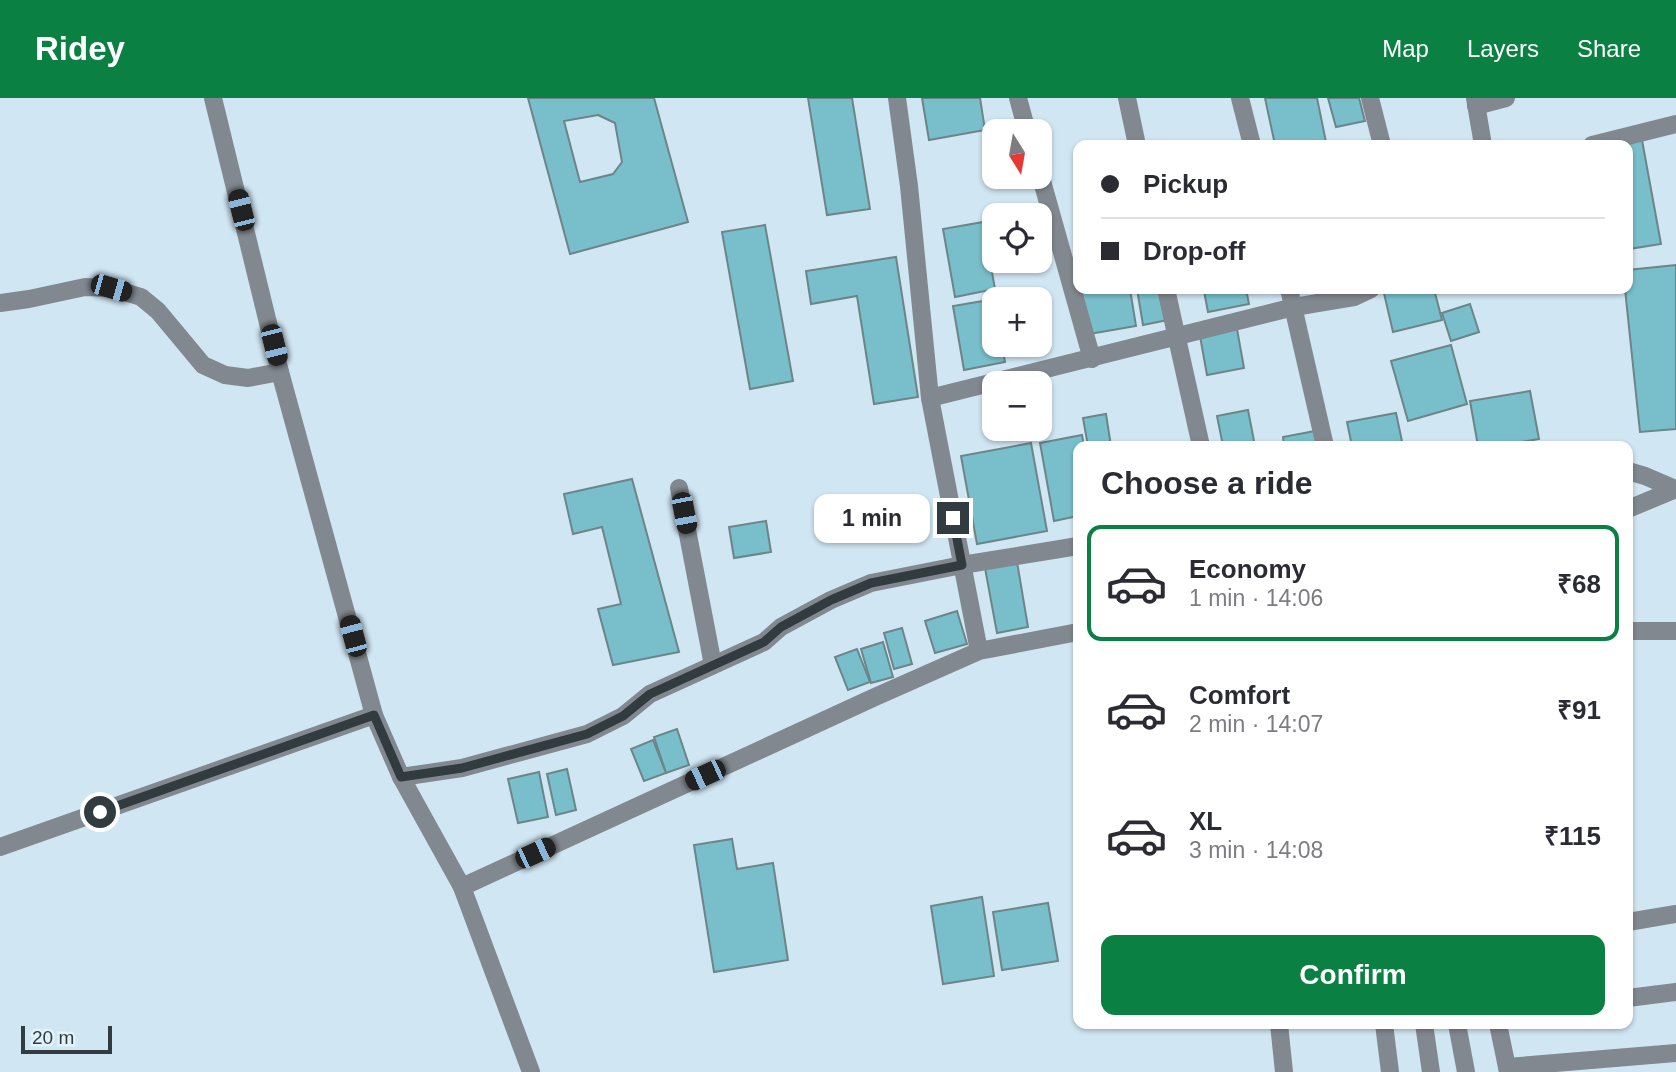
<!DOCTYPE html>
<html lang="en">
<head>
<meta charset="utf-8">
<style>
  body { margin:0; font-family:Helvetica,sans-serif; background:#f2f2f3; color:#2b2b33; height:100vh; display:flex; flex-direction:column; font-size:26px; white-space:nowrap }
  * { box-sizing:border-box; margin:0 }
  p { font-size:23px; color:#7c7c81 }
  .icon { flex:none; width:38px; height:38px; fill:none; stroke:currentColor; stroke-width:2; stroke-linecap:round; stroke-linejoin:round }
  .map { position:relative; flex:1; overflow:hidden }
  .panel { position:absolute; left:1073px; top:343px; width:560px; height:588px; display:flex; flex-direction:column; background:#fff; border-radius:14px; box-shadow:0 2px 5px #0004 }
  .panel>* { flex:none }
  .top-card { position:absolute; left:1073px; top:42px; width:560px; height:154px; border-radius:14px; box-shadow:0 2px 5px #0004; display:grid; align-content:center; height:154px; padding:0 28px; background:#fff }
  .needle { width:46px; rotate:169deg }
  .controls { position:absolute; left:982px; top:21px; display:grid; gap:14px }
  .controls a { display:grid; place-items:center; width:70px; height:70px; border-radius:14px; background:#fff; box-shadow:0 2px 5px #0004; font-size:35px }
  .scale { position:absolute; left:21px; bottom:18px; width:91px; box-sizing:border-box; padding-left:7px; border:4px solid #323b40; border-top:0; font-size:19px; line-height:24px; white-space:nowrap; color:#323b40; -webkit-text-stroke:5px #e1f3fd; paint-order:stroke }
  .end { position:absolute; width:32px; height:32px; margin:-16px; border:9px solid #323b40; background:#fff; box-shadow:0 0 0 4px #fff }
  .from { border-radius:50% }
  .bubble { position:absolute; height:49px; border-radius:14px; background:#fff; box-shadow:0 2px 5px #0004; font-size:23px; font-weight:700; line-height:49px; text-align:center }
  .car { position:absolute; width:21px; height:42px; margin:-21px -10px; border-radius:9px; box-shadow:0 0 5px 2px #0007; background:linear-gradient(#222 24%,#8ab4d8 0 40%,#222 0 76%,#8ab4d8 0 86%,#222 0) }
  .top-card b { display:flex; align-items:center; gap:24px; height:66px; font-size:26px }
  .top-card b+b { border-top:2px solid #e1e1e2 }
  .top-card i { width:18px; height:18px; background:#2b2b33 }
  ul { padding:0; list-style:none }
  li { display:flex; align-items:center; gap:21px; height:116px; margin:0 14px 10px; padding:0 14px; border:4px solid transparent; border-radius:14px }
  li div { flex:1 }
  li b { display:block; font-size:26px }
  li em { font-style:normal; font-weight:700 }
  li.active { border-color:#0b8043 }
  li>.icon { width:63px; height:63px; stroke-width:1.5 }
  h2 { padding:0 28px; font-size:32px; line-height:84px }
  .action { display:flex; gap:14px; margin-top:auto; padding:14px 28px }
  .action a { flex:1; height:80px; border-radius:14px; background:#0b8043; color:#fff; font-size:28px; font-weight:700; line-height:80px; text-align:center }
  header { display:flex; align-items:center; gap:42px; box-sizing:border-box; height:98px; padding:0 35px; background:#0b8043; color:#fff }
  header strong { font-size:33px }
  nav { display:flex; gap:38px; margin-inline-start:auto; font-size:24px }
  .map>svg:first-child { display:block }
</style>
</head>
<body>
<header>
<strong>Ridey</strong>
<nav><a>Map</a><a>Layers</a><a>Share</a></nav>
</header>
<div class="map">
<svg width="1676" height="974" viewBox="0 0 1676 974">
  <rect width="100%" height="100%" fill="#d0e6f3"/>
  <g fill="#79bfcb" stroke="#6c8589" stroke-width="2" fill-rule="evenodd">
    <path d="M528,0H654L688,124L570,156ZM598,17L615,25L622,64L613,76L580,84L564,23Z"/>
    <path d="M808,0H852L870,111L827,117Z"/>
    <path d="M922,0H980L985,32L929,42Z"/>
    <path d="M1265,0H1317L1326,44L1311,47H1275Z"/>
    <path d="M1328,0H1359L1365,23L1336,29Z"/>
    <path d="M1642,42L1661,146L1629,151L1628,144V47H1614Z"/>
    <path d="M983,124L995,191L955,199L943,131Z"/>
    <path d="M765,127L793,283L750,291L722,134Z"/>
    <path d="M896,159L918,299L874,306L857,198L811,206L806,173Z"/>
    <path d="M1676,167V331L1640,334L1625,191H1628V172Z"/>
    <path d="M1081,191H1130L1136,228L1089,236Z"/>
    <path d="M1137,191H1163L1168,222L1143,227Z"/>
    <path d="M1214,191H1246L1249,206L1208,214L1204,193Z"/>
    <path d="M1383,191H1434L1442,222L1393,234Z"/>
    <path d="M995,201L994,247H1002L1005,264L964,272L953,208Z"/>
    <path d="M1470,206L1479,234L1451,243L1442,215Z"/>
    <path d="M1237,231L1244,270L1207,277L1200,238Z"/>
    <path d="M1451,247L1467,306L1408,323L1391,263Z"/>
    <path d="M1530,293L1539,341L1499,348H1478L1470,303Z"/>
    <path d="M1248,312L1255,348H1223L1217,318Z"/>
    <path d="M1396,315L1403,348H1352L1347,324Z"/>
    <path d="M1106,316L1111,348H1088L1083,320Z"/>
    <path d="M1315,333L1318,348H1284L1283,339Z"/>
    <path d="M1082,337L1084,348H1078V418L1054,423L1040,345Z"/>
    <path d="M1031,345L1047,433L977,446L961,358Z"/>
    <path d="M632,381L679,554L613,567L598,511L621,506L602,429L573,436L564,396Z"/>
    <path d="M766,423L771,454L734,460L729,429Z"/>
    <path d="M1017,464L1028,529L997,535L985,470Z"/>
    <path d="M957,513L967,546L935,555L925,523Z"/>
    <path d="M902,530L912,566L894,571L884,535Z"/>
    <path d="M883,544L893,579L871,585L861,551Z"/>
    <path d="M857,551L870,584L848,592L835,559Z"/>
    <path d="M677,631L689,667L666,675L654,639Z"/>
    <path d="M653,642L666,675L644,683L631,651Z"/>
    <path d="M567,671L576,712L556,717L547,676Z"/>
    <path d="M539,674L548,719L518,725L508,681Z"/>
    <path d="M732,741L737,771L773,765L788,862L714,874L694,747Z"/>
    <path d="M982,799L994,878L943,886L931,808Z"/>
    <path d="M1048,805L1058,863L1002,872L993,814Z"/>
  </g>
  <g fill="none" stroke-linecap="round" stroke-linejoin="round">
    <g stroke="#82888f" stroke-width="18">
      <path d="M213,0L280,274L374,617L401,679L462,789L531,974"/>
      <path d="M897,0L909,88L930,300L979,553"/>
      <path d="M1018,0L1027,33"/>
      <path d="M1127,0L1137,47"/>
      <path d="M1240,0L1252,47"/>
      <path d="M1370,0L1382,47"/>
      <path d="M1475,0L1483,47"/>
      <path d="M1476,8L1506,0"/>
      <path d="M1592,47L1676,26"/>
      <path d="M1040,76L1092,261"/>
      <path d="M1166,191L1201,348"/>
      <path d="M1289,191L1325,348"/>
      <path d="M0,205L29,201L85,189L111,190L141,199L158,213L203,267L225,277L248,280L280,274"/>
      <path d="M930,300L1294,209L1354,199L1371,191"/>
      <path d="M1628,373L1645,378L1675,391"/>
      <path d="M679,390L713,567"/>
      <path d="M1628,411L1676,391"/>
      <path d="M1628,533H1676"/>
      <path d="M401,679L462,670L587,636L623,618L650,596L764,544L781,529L831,502L871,485L962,467L1078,448"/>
      <path d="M0,749L374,617"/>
      <path d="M462,789L875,599L979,553L1078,534"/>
      <path d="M1628,824L1676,816"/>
      <path d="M1628,900L1676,894"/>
      <path d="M1279,926L1284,974"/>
      <path d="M1384,926L1390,974"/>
      <path d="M1424,926L1431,974"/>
      <path d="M1457,926L1466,974"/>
      <path d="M1498,926L1508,974"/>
      <path d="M1507,969L1676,955"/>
    </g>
  </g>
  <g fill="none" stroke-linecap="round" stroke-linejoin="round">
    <path stroke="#323b40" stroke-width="9" d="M100,714L374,617L401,679L462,670L587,636L623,618L650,596L764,544L781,529L831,502L871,485L962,467L953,420"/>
  </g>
</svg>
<div class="controls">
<a><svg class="needle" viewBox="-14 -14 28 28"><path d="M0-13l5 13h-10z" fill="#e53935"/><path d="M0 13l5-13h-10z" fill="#7c7c81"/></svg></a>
<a><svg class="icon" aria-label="locate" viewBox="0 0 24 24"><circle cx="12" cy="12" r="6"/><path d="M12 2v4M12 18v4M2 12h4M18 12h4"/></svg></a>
<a>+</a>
<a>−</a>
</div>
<div class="scale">20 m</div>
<i class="end from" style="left:100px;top:714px"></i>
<i class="end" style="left:953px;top:420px"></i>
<div class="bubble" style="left:814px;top:396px;width:116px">1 min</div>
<i class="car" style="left:241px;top:112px;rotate:346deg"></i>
<i class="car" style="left:111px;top:190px;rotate:106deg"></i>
<i class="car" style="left:274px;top:247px;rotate:166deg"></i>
<i class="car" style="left:684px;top:415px;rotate:169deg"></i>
<i class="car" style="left:353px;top:538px;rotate:345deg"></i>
<i class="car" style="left:705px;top:677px;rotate:245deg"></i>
<i class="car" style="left:535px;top:755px;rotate:65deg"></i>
<div class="top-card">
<b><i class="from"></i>Pickup</b>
<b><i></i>Drop-off</b>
</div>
<section class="panel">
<h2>Choose a ride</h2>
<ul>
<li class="active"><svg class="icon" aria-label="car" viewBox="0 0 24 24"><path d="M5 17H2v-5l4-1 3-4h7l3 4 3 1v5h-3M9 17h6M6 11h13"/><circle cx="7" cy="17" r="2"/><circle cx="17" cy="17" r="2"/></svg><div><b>Economy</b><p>1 min · 14:06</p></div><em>₹68</em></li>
<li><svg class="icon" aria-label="car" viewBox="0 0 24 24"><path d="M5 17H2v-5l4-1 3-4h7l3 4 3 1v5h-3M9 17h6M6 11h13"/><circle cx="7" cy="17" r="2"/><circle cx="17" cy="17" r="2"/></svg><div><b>Comfort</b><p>2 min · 14:07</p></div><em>₹91</em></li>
<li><svg class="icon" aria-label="car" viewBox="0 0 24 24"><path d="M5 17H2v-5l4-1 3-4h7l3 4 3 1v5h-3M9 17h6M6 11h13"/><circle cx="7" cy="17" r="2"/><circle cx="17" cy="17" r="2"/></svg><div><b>XL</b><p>3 min · 14:08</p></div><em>₹115</em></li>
</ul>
<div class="action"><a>Confirm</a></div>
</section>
</div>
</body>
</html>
